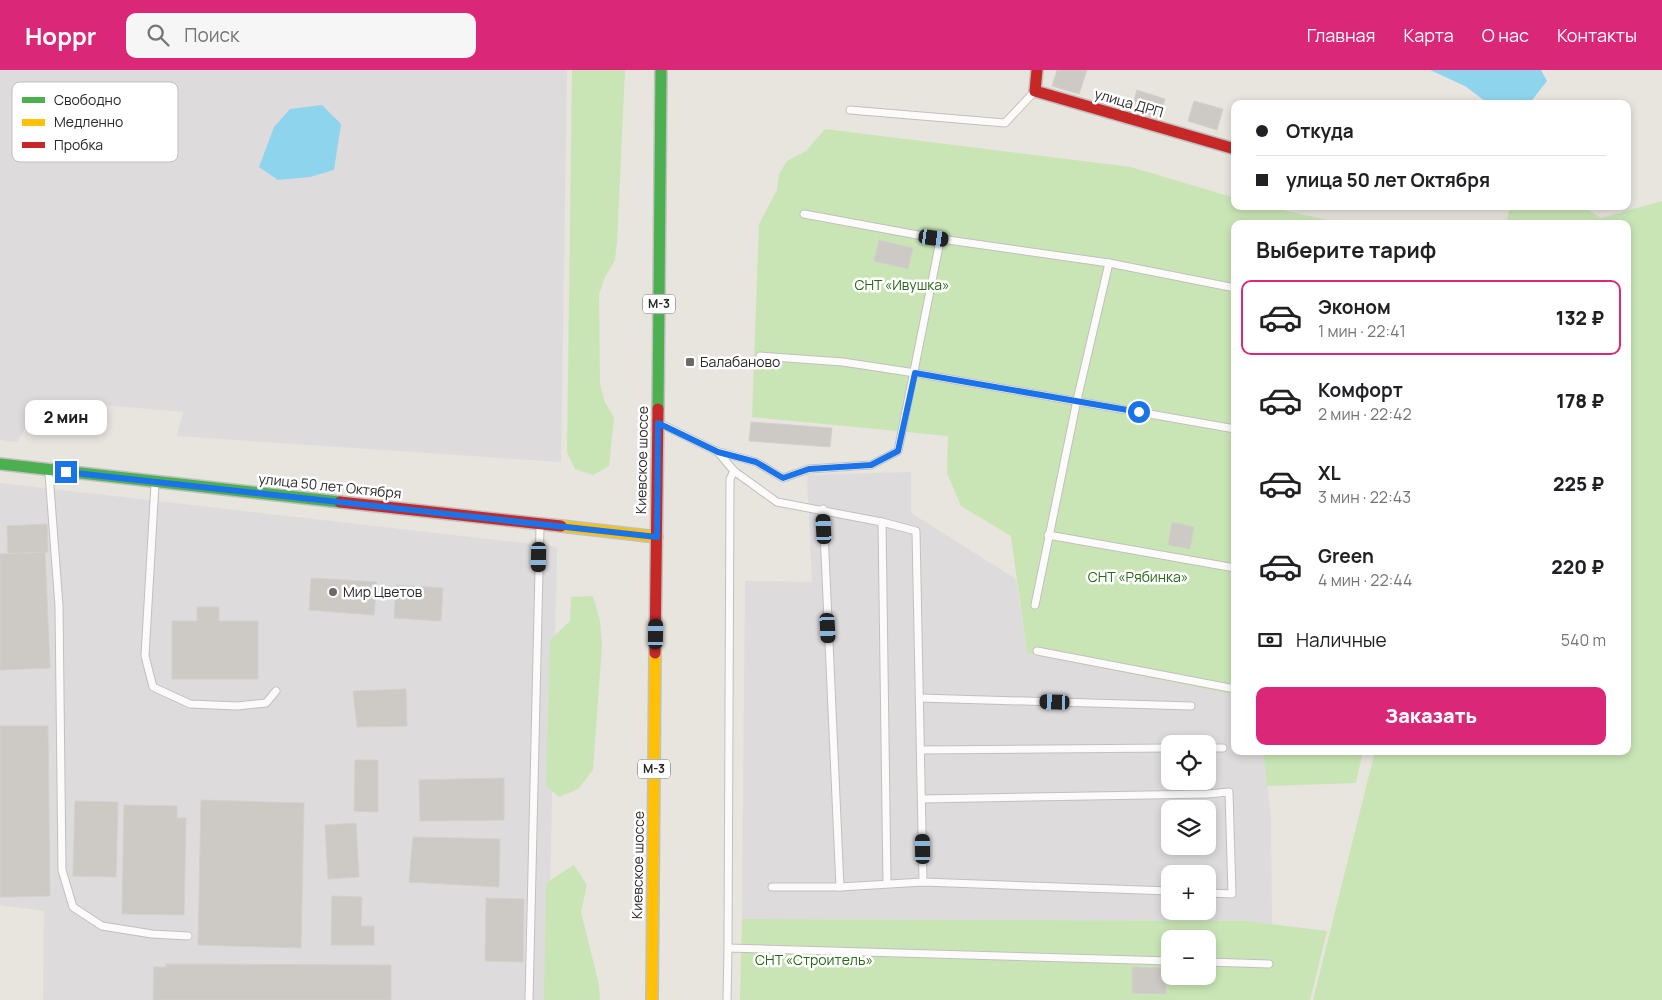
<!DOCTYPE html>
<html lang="ru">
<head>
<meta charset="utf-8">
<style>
  body { margin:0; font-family:Manrope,sans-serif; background:#f6f6f6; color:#202124; height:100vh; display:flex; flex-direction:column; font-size:19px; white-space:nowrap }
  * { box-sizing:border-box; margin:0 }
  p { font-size:16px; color:#757577 }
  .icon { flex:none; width:28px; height:28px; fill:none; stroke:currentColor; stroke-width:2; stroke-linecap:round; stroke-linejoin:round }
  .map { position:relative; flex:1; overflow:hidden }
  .drawer { position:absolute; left:1231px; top:150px; width:400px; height:535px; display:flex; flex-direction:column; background:#fff; border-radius:10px; box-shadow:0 2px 8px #0003 }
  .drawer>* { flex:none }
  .guide { position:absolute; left:1231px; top:30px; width:400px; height:110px; border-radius:10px; box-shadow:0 2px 8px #0003; display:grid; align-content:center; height:110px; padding:0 25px; background:#fff }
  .tools { position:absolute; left:1161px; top:665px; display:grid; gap:10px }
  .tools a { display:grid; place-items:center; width:55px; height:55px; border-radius:10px; background:#fff; box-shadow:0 2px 8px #0003; font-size:25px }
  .end { position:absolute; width:22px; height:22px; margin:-11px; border:6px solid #1a73e8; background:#fff; box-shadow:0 0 0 2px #fff }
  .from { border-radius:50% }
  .bubble { position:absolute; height:35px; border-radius:10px; background:#fff; box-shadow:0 2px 8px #0003; font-size:16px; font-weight:800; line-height:35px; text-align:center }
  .car { position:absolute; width:15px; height:30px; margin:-15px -8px; border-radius:6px; box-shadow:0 0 4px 1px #0007; background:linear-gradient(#222 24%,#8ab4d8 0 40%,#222 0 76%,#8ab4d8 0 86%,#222 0) }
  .guide b { display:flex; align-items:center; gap:18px; height:48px; font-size:19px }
  .guide b+b { border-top:1px solid #e0e0e0 }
  .guide i { width:12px; height:12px; background:#202124 }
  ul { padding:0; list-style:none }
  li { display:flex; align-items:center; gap:15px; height:75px; margin:0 10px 8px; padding:0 15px; border:2px solid transparent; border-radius:10px }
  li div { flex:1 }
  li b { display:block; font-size:19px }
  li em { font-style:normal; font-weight:800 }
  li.current { border-color:#db2777 }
  li>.icon { width:45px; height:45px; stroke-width:1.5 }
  h2 { padding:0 25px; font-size:22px; line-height:60px }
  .pay { display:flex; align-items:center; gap:12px; height:55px; padding:0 25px; font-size:19px }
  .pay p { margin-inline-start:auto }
  .primary-button { display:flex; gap:10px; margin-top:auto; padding:10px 25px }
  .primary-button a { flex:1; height:58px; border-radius:10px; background:#db2777; color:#fff; font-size:20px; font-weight:800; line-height:58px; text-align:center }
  header { display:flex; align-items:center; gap:30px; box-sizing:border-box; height:70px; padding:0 25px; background:#db2777; color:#fff }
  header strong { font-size:24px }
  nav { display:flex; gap:28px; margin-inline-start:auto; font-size:18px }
  .search { width:350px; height:45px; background:#f6f6f6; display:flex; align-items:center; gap:12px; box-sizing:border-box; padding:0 18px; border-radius:10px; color:#757577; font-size:19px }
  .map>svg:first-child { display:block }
</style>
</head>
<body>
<header>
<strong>Hoppr</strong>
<div class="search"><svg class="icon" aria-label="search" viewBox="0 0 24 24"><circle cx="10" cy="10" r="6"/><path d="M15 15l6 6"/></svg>Поиск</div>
<nav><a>Главная</a><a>Карта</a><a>О нас</a><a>Контакты</a></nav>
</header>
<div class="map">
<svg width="1662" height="930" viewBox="0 0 1662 930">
  <rect width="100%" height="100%" fill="#e8e4de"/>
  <g fill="#dedbdd" fill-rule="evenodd">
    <path d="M0,0H567L561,392L177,366L183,342L93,334L38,338L17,372L0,370Z"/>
    <path d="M911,402V443L1016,509L1027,583L1235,625V681H1263L1271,746L1272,855L1246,851L742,849L745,511L812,512L807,405ZM1170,674H1208V711H1170ZM1170,739H1208V776H1170ZM1170,804H1208V841H1170Z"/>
    <path d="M0,413L557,477L548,930H43L44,841L0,835Z"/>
  </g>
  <g fill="#c9e5b5" fill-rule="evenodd">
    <path d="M572,0H625L617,172L615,190L605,207L599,224L600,314L605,332L614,348L609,396L593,405L575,399L567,382Z"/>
    <path d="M825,59L1131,97L1235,128V136H1264L1345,154H1235V625L1027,583L1011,466L961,436L947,403L948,366L752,347L759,154L777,120L779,104L787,91L806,81Z"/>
    <path d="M1662,131V930H1313L1375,681H1628V154H1506L1510,136H1582L1601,148Z"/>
    <path d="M593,526L600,551L602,575L593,700L578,719L559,727L546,716L550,570L570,551L571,527Z"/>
    <path d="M1263,681H1363L1356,713L1267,716Z"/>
    <path d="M574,795L587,815L581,842L599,915L600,930H544L546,813Z"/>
    <path d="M742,849L1246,851L1327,861L1310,930H740ZM1170,869H1208V906H1170Z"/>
  </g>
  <g fill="#8fd4ed">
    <path d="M1430,0H1541L1547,11L1529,34H1489L1465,16Z"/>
    <path d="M322,35L341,54L334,100L310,107L278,110L259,97L274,57L290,39Z"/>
  </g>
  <g fill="#cdcac5" stroke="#d3d0cb">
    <path d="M1057,0H1087L1079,24L1052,16Z"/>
    <path d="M1137,20L1165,29L1159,49L1131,40Z"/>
    <path d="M1194,31L1223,39L1217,60L1188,51Z"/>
    <path d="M879,170L913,178L908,199L874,191Z"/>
    <path d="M751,352L832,358L830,377L749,371Z"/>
    <path d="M1172,452L1194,457L1190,479L1168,475Z"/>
    <path d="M47,454L48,482L8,484L7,456Z"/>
    <path d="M45,482L50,598L0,600V484Z"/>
    <path d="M311,508L377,512L374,545L309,540Z"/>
    <path d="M396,515L443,518L441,551L394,548Z"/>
    <path d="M197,537H219V551H258V609H172V551H197Z"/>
    <path d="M406,619L407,656L357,657L353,621Z"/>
    <path d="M0,656H48L50,826L0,827Z"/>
    <path d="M355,690H378V742L354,741Z"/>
    <path d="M504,708V750L420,751L419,710Z"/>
    <path d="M201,730L304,733L301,878L198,875Z"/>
    <path d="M75,731L118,732L116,807L73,806Z"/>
    <path d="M124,735L177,736V748H186L184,845L122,844Z"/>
    <path d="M356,753L359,807L328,809L325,755Z"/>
    <path d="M413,767L500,769L499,817L409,812Z"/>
    <path d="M332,826L362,827L361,856H374V875H331Z"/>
    <path d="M486,828L524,829L523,892L485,891Z"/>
    <path d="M166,894L391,895V930H153L154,897H166Z"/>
    <path d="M1132,897L1166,898V924L1132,923Z"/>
  </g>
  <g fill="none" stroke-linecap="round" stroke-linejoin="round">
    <defs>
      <g id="lane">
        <path d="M850,40L1005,53L1035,21"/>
        <path d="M934,168L1109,193L1235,218"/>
        <path d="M760,286L843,292L915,303L1235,359"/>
        <path d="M663,355L718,382L734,401L777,432L882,452L887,813"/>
        <path d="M719,382L756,392L783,408L809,399L871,395L898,381L939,176L934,168L804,144"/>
        <path d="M49,404L59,536L62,800L73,837L102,856L152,864L188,866"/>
        <path d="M155,414L145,586L153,617L190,634L237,636L266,633L276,621"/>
        <path d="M823,439L840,817"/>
        <path d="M882,452L916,461L923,812"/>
        <path d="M1048,465L1235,498"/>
        <path d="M1035,535L1077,330L1109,193"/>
        <path d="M1037,581L1235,619"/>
        <path d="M920,628L1191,636"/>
        <path d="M1208,678H1223"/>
        <path d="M921,680L1170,678"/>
        <path d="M922,729L1207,724L1229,722L1232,824L1208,823"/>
        <path d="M772,817H840L923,812L1170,821"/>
        <path d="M728,878L730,409L734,401"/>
        <path d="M1208,892L1269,894"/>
        <path d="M529,930L540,457"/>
        <path d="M727,930L728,878L1170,891"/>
      </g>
      <g id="fast">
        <path d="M658,339L661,0"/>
        <path d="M0,394L340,432"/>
      </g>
      <g id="slow">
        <path d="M561,456L657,467"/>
        <path d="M652,930L655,583"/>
      </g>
      <g id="jam">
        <path d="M1037,0L1035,21L1235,79"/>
        <path d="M340,432L561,456"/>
        <path d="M655,583L658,339"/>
      </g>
    </defs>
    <use href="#lane" stroke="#c1c0c0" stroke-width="9"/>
    <use href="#fast" stroke="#c1c0c0" stroke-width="14"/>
    <use href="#slow" stroke="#c1c0c0" stroke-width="14"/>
    <use href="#jam" stroke="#c1c0c0" stroke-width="14"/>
    <use href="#lane" stroke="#fcfbfa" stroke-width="7"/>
    <use href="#fast" stroke="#4caf50" stroke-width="11"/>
    <use href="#slow" stroke="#ffc107" stroke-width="11"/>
    <use href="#jam" stroke="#c62828" stroke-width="11"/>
  </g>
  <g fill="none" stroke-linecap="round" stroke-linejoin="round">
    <path stroke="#1a73e8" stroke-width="6" d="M66,402L657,467L658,353L718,382L756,392L783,408L809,399L871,395L898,381L915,303L1139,342"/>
  </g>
  <g fill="#6c6a68" stroke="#fff" stroke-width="2">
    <rect x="685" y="287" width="10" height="10" rx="2.5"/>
    <circle cx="333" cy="522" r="5"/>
  </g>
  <g text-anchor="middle" stroke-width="5" stroke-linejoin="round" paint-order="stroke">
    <g fill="#fff" stroke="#696969" stroke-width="1">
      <rect x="643" y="224.5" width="32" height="19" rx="4"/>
      <rect x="638" y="689.5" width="32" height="19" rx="4"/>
    </g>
    <g font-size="12" font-weight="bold" fill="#292929">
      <text x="659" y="238">М-3</text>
      <text x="654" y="703">М-3</text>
    </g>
    <g font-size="14" fill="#292929" stroke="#fff">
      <text transform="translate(1129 33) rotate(16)" y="5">улица ДРП</text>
      <text transform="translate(642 390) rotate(-89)" y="5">Киевское шоссе</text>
      <text transform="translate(330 416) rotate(6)" y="5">улица 50 лет Октября</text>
      <text transform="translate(638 795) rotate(-89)" y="5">Киевское шоссе</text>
    </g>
    <g font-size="14" fill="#276917" stroke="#fff">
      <text x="902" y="220">СНТ «Ивушка»</text>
      <text x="1138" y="512">СНТ «Рябинка»</text>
      <text x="814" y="895">СНТ «Строитель»</text>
    </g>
    <g font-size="14" fill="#292929" stroke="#fff" text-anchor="start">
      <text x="700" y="297">Балабаново</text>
      <text x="343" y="527">Мир Цветов</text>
    </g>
  </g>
  <rect x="12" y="12" width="166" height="80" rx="8" fill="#fff" stroke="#bfbfbf" stroke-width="1"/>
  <rect x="22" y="27" width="23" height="6" fill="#4caf50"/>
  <rect x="22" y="49" width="23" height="7" fill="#ffc107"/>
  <rect x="22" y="72" width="23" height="6" fill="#c62828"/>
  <g font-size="14" fill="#292929">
    <text x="54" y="35">Свободно</text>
    <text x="54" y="57">Медленно</text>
    <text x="54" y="80">Пробка</text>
  </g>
</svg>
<div class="tools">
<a><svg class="icon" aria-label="locate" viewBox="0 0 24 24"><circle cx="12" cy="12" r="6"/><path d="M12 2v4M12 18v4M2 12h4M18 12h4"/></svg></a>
<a><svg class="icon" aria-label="layers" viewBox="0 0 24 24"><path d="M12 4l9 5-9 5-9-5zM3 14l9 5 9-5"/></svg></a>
<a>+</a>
<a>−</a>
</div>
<i class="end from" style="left:1139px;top:342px"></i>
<i class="end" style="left:66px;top:402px"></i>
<div class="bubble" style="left:25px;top:330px;width:82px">2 мин</div>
<i class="car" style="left:934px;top:168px;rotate:98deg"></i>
<i class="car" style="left:824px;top:459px;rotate:357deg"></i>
<i class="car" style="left:539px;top:487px;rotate:181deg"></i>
<i class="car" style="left:828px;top:558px;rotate:177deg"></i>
<i class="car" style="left:656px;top:564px;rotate:1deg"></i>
<i class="car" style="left:1055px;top:632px;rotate:272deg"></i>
<i class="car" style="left:923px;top:779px;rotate:359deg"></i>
<div class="guide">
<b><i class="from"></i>Откуда</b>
<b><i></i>улица 50 лет Октября</b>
</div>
<section class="drawer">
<h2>Выберите тариф</h2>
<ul>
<li class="current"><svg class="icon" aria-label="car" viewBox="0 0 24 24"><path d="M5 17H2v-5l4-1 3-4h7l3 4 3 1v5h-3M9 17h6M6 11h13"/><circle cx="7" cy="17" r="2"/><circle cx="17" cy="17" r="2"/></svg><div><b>Эконом</b><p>1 мин · 22:41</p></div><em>132 ₽</em></li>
<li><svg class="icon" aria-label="car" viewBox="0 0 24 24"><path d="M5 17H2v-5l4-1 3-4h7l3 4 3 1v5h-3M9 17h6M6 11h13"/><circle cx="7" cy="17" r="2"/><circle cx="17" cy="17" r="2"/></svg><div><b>Комфорт</b><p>2 мин · 22:42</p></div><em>178 ₽</em></li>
<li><svg class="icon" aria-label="car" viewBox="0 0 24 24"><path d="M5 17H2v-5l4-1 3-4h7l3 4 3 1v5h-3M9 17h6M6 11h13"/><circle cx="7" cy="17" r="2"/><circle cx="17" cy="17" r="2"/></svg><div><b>XL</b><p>3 мин · 22:43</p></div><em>225 ₽</em></li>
<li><svg class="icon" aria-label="car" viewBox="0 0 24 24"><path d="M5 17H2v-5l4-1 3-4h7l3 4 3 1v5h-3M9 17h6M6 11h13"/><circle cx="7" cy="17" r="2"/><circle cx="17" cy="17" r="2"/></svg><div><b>Green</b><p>4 мин · 22:44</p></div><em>220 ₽</em></li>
</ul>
<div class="pay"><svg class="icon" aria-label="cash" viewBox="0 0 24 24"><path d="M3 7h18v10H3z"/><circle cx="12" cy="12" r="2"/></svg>Наличные<p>540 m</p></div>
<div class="primary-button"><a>Заказать</a></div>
</section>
</div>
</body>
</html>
